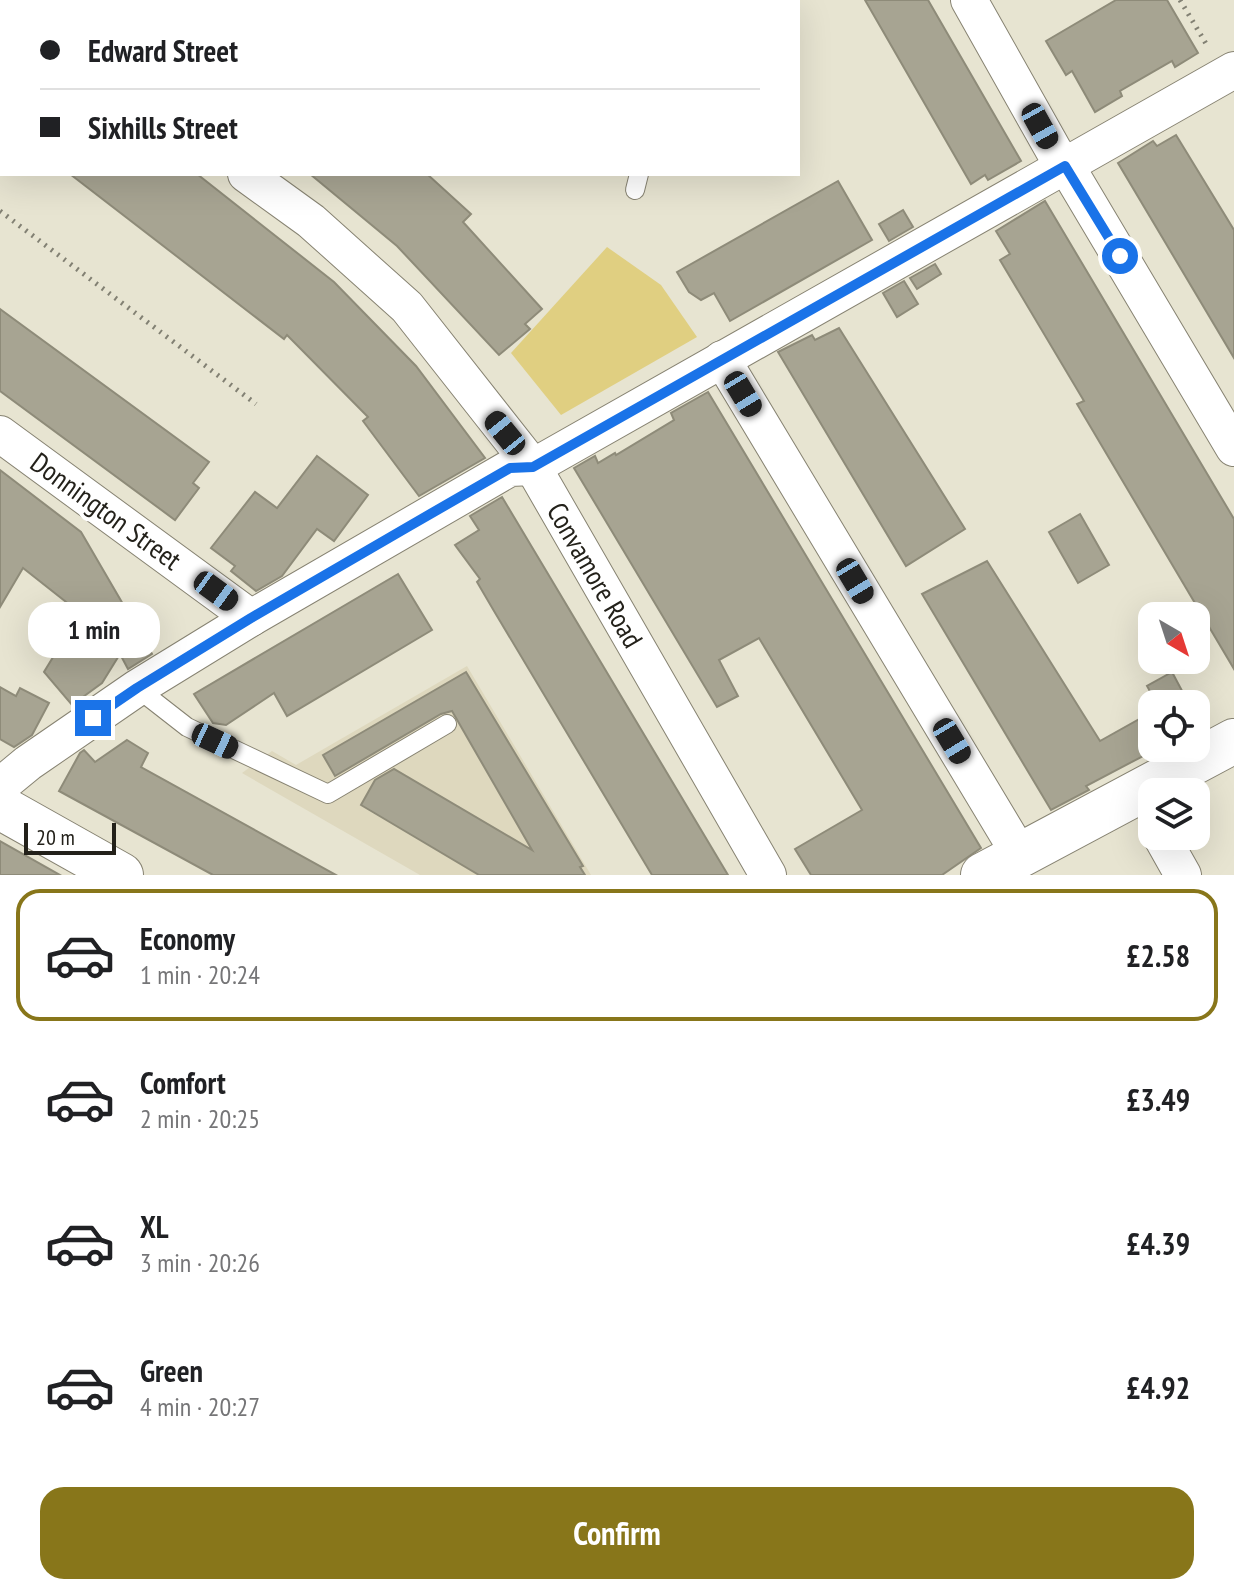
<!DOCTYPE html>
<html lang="en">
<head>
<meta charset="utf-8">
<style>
  body { margin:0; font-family:"PT Sans Narrow",sans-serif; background:#f2f2f2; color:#202124; height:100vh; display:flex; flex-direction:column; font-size:30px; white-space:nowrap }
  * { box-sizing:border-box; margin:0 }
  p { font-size:26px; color:#757577 }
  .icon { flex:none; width:44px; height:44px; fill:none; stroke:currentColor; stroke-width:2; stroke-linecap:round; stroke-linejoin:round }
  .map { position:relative; height:875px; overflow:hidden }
  .panel { display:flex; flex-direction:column; background:#fff; flex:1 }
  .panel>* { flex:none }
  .hud { position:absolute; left:0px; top:0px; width:800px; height:176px; box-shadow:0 8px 32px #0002; display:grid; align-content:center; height:176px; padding:0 40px; background:#fff }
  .needle { width:52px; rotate:141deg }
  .fabs { position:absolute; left:1138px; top:602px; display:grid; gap:16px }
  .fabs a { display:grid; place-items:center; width:72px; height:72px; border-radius:16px; background:#fff; box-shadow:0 8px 32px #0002; font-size:40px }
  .scale { position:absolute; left:24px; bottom:20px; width:92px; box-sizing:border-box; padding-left:8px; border:4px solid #23211a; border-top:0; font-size:22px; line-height:28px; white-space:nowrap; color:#23211a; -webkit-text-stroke:6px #fff; paint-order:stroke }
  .end { position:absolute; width:36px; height:36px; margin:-18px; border:10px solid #1a73e8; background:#fff; box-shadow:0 0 0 4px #fff }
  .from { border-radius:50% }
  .bubble { position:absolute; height:56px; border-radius:24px; background:#fff; box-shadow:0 8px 32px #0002; font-size:26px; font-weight:700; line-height:56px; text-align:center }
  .car { position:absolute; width:24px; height:48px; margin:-24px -12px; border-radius:10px; box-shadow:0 0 6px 2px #0007; background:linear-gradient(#222 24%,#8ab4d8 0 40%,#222 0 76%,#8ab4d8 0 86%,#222 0) }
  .hud b { display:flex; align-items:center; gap:28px; height:76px; font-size:30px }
  .hud b+b { border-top:2px solid #e0e0e0 }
  .hud i { width:20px; height:20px; background:#202124 }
  ul { padding:14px 0 0; list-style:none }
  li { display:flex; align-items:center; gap:24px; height:132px; margin:0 16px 12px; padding:0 24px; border:4px solid transparent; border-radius:24px }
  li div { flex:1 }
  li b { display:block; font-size:30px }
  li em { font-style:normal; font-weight:700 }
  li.active { border-color:#88761a }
  li>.icon { width:72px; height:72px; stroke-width:1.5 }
  .cta { display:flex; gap:16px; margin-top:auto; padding:16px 40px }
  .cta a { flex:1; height:92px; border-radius:24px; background:#88761a; color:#fff; font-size:32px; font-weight:700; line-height:92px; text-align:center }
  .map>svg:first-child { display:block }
</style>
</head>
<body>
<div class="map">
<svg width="1234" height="875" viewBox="0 0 1234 875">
  <rect width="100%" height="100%" fill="#e7e4d1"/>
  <path fill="#ded8be" d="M467,666L591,875H420L242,773L272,751L296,765Z"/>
  <path fill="#e0cf81" d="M607,247L661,285L697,337L561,415L511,353Z"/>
  <g fill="#a7a492" stroke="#8e8b79" stroke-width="2">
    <path d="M865,0H928L1021,161L988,180L985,175L971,184Z"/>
    <path d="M1116,0H1167L1198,53L1175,67L1172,61L1120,91L1122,96L1095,112L1072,71L1066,75L1046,41Z"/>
    <path d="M1176,135L1234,230V358L1118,163L1153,141L1157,146Z"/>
    <path d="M70,174H197L334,282L416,366L485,458L419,496L363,421L368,417L287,335L284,339Z"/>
    <path d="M310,174H427L471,214L463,222L542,309L525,324L530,329L499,355L397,246Z"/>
    <path d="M838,181L872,240L730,321L714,293L701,300L689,292L677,272Z"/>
    <path d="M1045,201L1234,519V669L1077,404L1084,401L1000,260L1010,254L996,231Z"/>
    <path d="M903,210L913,227L889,241L879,224Z"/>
    <path d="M935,264L941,274L917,289L910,278Z"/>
    <path d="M904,281L918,304L897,317L883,293Z"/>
    <path d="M0,309L209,462L193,483L199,488L175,520L0,391Z"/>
    <path d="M839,328L965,529L906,566L778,352L812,335L815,340Z"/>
    <path d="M708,392L981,848L942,875H811L795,849L862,810L759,638L719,660L738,696L717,707L574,468L595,456L598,463L615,453L616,455L674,420L671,413Z"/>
    <path d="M317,456L368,495L334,541L317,529L282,576L256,591L231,571L235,566L211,548L255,492L277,508Z"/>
    <path d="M0,470L81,532L152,654L128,669L120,654L102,683L72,705L44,672L80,613L23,568L0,607Z"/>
    <path d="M502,497L676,788L728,875H652L494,611L477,582L480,579L455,545L479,530L470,516Z"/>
    <path d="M1080,514L1109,565L1078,583L1049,532Z"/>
    <path d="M987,561L1100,741L1152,712V748H1168L1147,759L1145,755L1086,786L1089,790L1051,810L922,594Z"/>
    <path d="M398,574L432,630L287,716L274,693L226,725L213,723L194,694Z"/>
    <path d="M466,672L583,866L580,867L585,875H479L361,805L375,780L394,769L532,850L452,711L441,714L335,776L323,755Z"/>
    <path d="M1172,672L1189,704H1157L1147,686Z"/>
    <path d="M0,687L16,696L20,688L49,703L32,735L14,747L0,739Z"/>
    <path d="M127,740L148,753L141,767L336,875H213L59,791L80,753L84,750L95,762Z"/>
    <path d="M0,841L60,875H0Z"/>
  </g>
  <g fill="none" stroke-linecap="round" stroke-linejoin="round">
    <defs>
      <g id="lane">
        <path d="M659,0V2"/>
        <path d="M635,190L639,174"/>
        <path d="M137,688L187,727L328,794L447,724"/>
      </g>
      <g id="street">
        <path d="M20,0L23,2"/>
        <path d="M969,0L1054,151L1071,174L1234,448"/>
        <path d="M246,174L311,221L407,307L533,467L768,875"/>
        <path d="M722,359L1020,855"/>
        <path d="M0,434L251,618"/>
        <path d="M0,786L28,763L137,688L251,618L510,468L533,467L1234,70"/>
        <path d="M1161,836L1183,875"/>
      </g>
      <g id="secondary">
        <path d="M0,807L121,875"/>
        <path d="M983,875L1234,741"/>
      </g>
    </defs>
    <use href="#lane" stroke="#878372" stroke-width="20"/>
    <use href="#street" stroke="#878372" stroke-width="38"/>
    <use href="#secondary" stroke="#878372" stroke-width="46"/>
    <g stroke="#828073" stroke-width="5" stroke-dasharray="2 6" stroke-linecap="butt">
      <path d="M1180,0L1208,47"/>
      <path d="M0,211L256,404"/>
    </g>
    <use href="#lane" stroke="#fff" stroke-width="18"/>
    <use href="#street" stroke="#fff" stroke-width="36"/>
    <use href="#secondary" stroke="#fff" stroke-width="44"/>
  </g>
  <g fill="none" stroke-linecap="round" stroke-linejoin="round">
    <path stroke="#1a73e8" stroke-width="10" d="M93,718L137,688L251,618L406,528L510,468L533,467L1065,166L1120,256"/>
  </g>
  <g text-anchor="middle" stroke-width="8" stroke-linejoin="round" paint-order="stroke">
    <g font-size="28" fill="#23211a" stroke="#fff">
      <text transform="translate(106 511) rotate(36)" y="10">Donnington Street</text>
      <text transform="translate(595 575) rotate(60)" y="10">Convamore Road</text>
    </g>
  </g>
</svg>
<div class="fabs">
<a><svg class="needle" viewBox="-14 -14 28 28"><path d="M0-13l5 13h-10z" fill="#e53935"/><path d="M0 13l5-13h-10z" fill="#757577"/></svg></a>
<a><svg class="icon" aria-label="locate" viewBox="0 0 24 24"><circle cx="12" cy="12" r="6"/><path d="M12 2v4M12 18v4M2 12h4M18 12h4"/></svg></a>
<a><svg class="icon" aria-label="layers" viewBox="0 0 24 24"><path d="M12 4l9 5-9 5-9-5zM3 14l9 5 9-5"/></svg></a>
</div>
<div class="scale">20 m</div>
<i class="end from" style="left:1120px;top:256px"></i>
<i class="end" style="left:93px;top:718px"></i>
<div class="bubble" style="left:28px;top:602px;width:132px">1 min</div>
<i class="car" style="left:1040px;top:126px;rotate:151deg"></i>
<i class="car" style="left:743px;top:394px;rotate:149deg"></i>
<i class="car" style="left:505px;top:433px;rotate:321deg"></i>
<i class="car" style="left:855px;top:581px;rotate:149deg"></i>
<i class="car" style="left:216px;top:591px;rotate:126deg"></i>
<i class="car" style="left:215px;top:741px;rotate:115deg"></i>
<i class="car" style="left:952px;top:741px;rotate:149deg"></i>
<div class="hud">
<b><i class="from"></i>Edward Street</b>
<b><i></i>Sixhills Street</b>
</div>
</div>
<section class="panel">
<ul>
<li class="active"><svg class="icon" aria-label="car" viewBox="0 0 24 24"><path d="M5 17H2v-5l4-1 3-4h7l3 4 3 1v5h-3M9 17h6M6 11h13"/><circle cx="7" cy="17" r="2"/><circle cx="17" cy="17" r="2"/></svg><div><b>Economy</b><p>1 min · 20:24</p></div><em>£2.58</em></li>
<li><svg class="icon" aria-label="car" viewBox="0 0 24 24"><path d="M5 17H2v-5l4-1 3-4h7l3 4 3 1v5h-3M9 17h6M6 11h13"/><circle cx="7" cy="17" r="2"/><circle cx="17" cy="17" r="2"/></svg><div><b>Comfort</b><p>2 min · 20:25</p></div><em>£3.49</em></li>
<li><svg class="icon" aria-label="car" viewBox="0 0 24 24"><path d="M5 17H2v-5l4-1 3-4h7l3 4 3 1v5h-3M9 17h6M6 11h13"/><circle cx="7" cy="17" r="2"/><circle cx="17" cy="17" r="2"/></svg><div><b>XL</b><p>3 min · 20:26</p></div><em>£4.39</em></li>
<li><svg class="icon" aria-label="car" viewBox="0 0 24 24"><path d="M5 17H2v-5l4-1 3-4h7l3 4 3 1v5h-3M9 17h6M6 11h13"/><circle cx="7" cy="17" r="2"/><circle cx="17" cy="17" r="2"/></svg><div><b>Green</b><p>4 min · 20:27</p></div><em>£4.92</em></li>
</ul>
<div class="cta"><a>Confirm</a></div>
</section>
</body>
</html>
